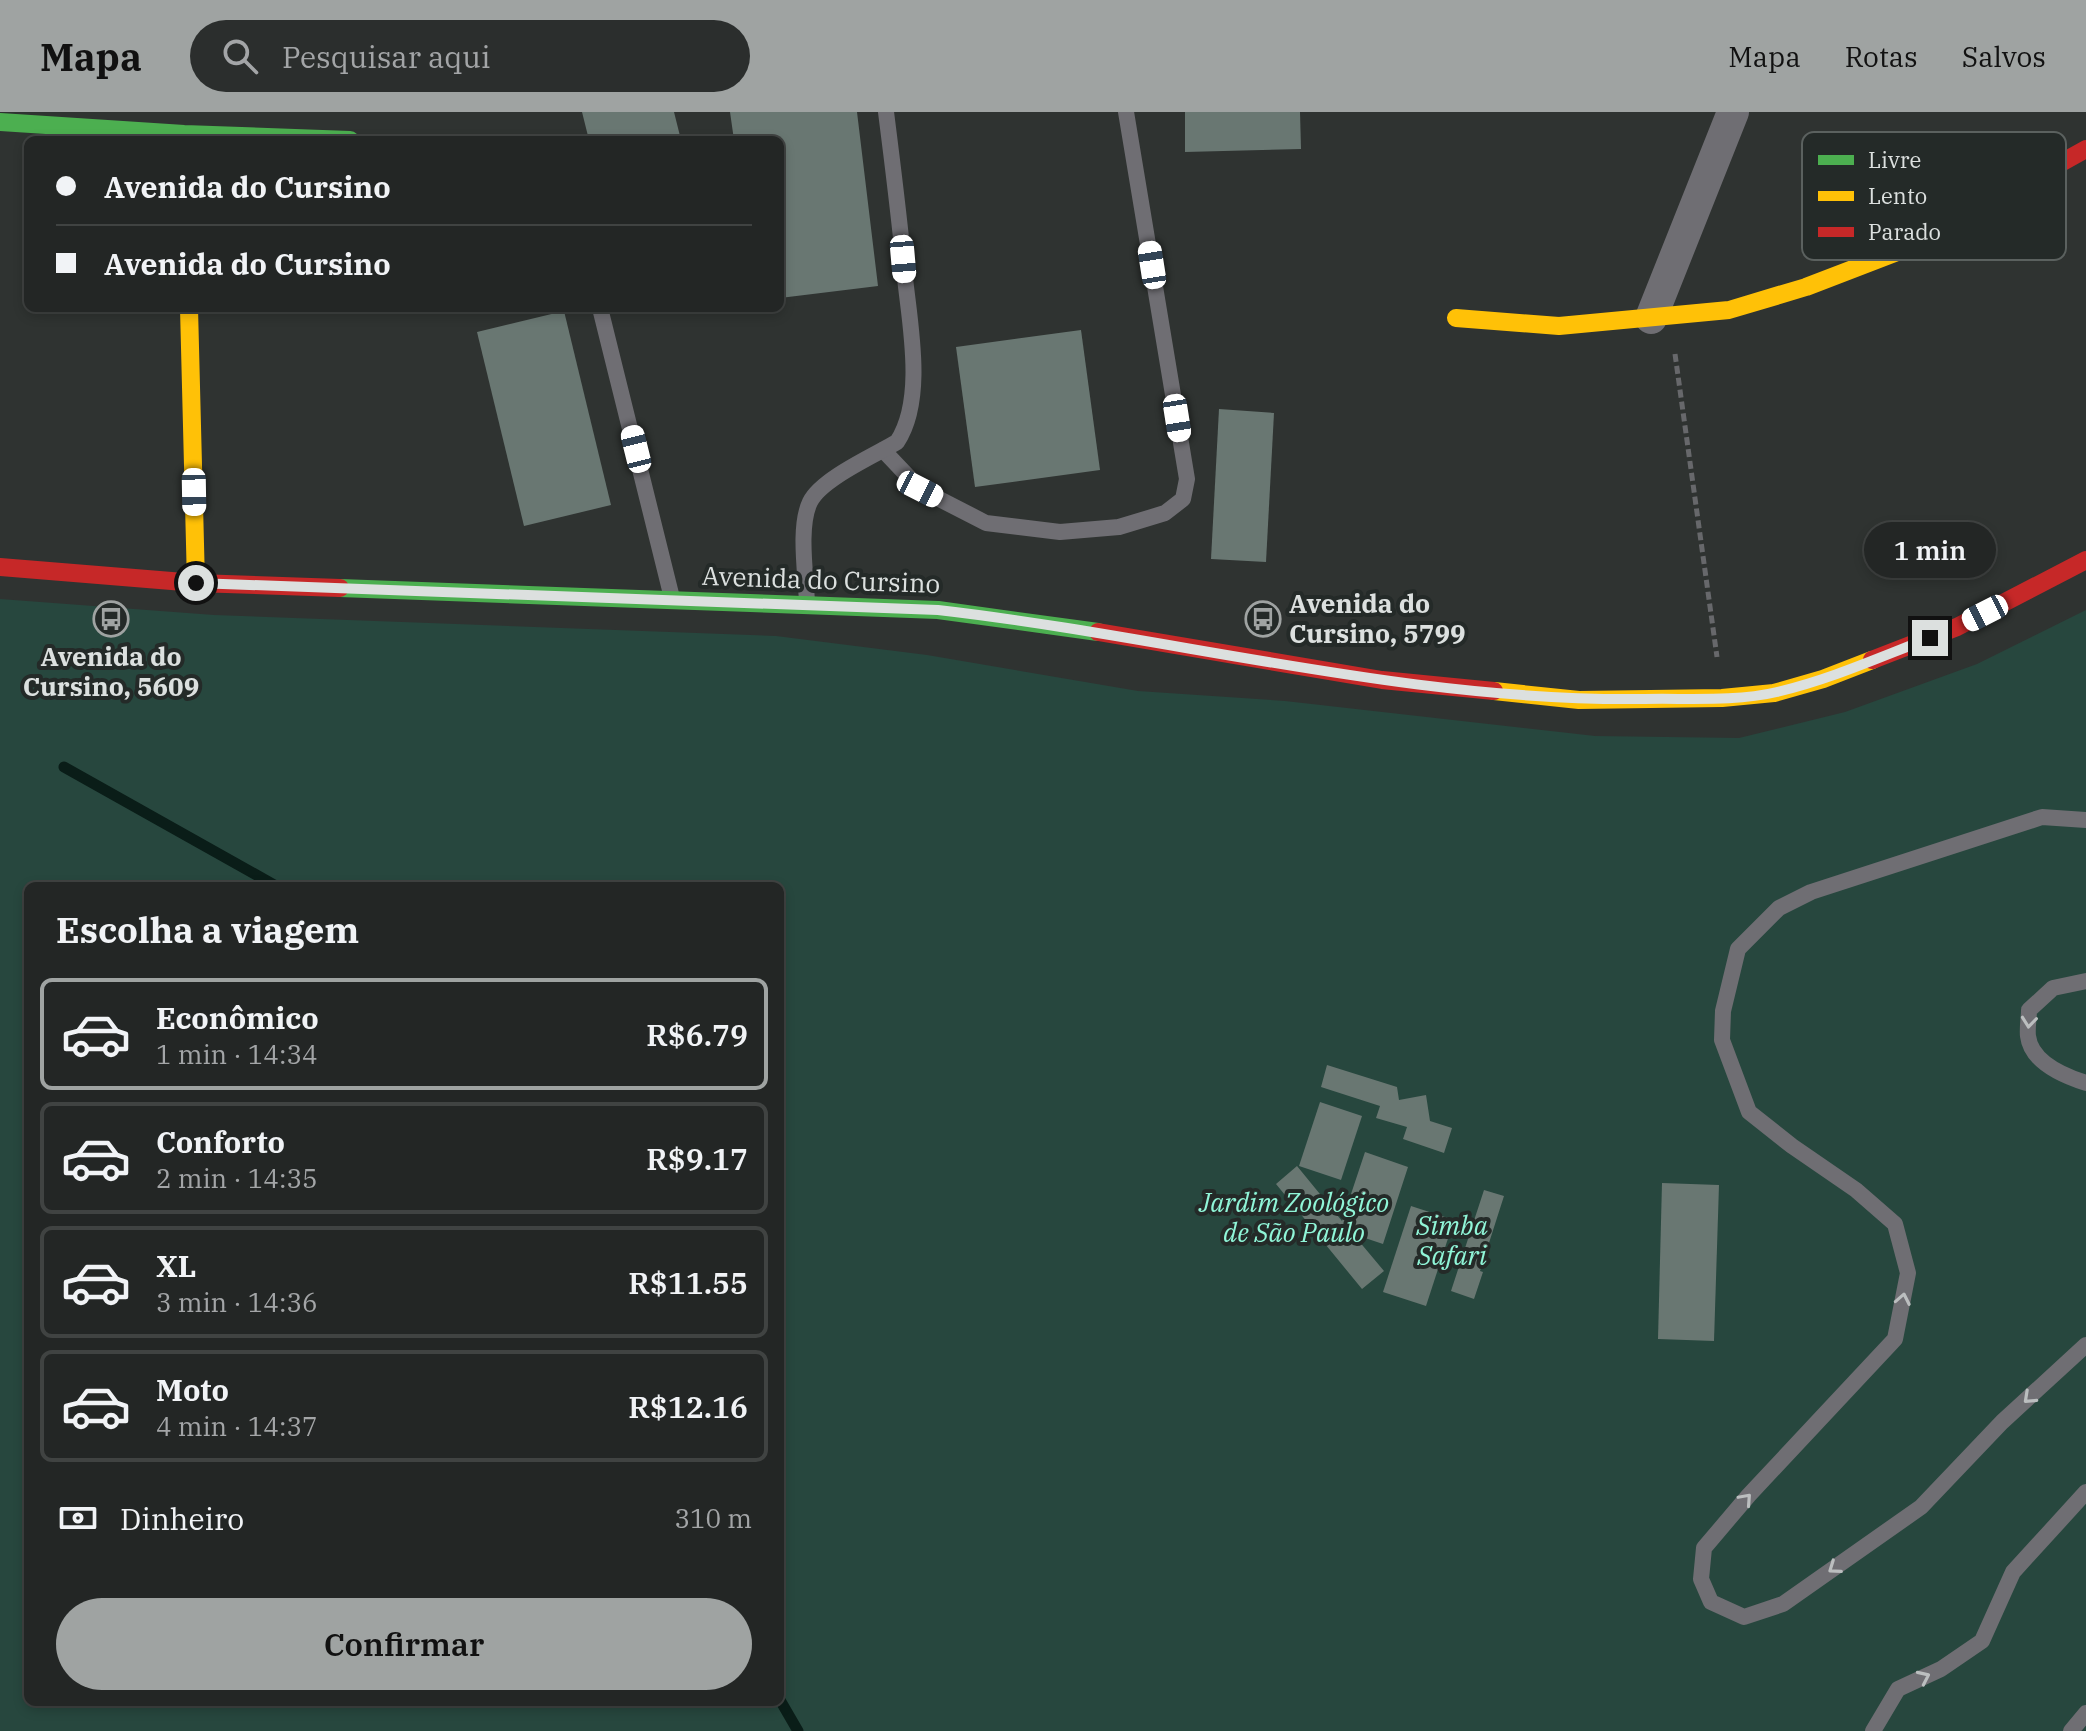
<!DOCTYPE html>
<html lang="pt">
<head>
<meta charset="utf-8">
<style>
  body { margin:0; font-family:"IBM Plex Serif",serif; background:#2b2e2d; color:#f1f3f6; height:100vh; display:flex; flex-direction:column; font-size:30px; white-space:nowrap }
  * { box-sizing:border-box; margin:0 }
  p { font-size:26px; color:#a3a5a7 }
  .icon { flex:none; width:44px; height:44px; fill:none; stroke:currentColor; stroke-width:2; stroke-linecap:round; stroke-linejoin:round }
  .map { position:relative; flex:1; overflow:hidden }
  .details { position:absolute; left:24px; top:770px; width:760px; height:824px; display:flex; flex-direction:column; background:#232625; border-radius:12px; box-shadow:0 4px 12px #0003,0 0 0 2px #404342 }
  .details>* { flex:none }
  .guide { position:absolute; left:24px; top:24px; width:760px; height:176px; border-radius:12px; box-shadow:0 4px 12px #0003,0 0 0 2px #404342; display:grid; align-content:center; height:176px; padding:0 32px; background:#232625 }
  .end { position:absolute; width:36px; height:36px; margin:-18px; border:10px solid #dce0df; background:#111; box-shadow:0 0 0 4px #111 }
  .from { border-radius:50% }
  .bubble { position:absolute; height:56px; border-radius:28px; background:#232625; box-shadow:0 4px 12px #0003,0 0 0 2px #404342; font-size:26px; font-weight:600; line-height:56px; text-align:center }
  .car { position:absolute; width:24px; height:48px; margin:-24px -12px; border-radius:10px; box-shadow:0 0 6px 2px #0007; background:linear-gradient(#fff 24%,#345 0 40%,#fff 0 76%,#345 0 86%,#fff 0) }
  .guide b { display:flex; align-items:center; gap:28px; height:76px; font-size:30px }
  .guide b+b { border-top:2px solid #404342 }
  .guide i { width:20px; height:20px; background:#f1f3f6 }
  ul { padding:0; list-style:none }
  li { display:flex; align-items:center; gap:24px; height:112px; margin:0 16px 12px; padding:0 16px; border:4px solid #404342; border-radius:12px }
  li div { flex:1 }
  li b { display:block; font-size:30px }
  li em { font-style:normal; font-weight:600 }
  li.selected { border-color:#9fa3a2 }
  li>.icon { width:72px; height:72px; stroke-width:1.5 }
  h2 { padding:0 32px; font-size:36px; line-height:96px }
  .pay { display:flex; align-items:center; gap:20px; height:88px; padding:0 32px; font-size:30px }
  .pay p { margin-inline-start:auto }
  .primary-button { display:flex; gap:16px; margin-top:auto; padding:16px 32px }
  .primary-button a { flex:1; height:92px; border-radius:48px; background:#9fa3a2; color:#111; font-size:32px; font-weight:600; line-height:92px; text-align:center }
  header { display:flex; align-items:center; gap:48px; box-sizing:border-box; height:112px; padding:0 40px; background:#9fa3a2; color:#111 }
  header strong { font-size:38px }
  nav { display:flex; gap:44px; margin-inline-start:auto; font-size:28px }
  .search { width:560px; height:72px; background:#2b2e2d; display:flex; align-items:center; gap:20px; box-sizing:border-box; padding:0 28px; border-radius:44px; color:#a3a5a7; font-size:30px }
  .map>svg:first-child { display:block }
</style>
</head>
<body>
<header>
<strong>Mapa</strong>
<div class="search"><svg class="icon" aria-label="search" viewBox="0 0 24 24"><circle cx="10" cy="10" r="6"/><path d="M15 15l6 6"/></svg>Pesquisar aqui</div>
<nav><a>Mapa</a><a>Rotas</a><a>Salvos</a></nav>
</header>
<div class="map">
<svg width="2086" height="1619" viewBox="0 0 2086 1619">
  <rect width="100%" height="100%" fill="#2f3331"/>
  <path fill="#27473e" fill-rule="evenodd" d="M0,487L214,503L776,524L927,543L1138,579L1285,589L1595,624L1739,626L1845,600L1977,552L2086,498V1619H0ZM28,774H780V1590H28Z"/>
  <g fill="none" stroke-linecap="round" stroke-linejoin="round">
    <g stroke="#0a1d18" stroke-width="11">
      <path d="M64,655L276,774"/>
      <path d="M780,1588L798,1619"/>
    </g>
  </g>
  <g fill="#697772">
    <path d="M582,0H674L681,28H589Z"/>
    <path d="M730,0H857L878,174L780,186V28H734Z"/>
    <path d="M1185,0H1300L1301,37L1185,40Z"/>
    <path d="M564,199L611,393L524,414L477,220Z"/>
    <path d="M1081,218L1100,358L975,375L956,235Z"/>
    <path d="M1219,297L1274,301L1266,450L1211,447Z"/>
    <path d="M1327,953L1397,975L1399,988L1426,983L1430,1009L1452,1016L1444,1041L1403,1027L1407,1015L1376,1006L1380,994L1321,975Z"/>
    <path d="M1320,990L1362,1004L1341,1068L1299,1054Z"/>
    <path d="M1365,1040L1408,1055L1383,1132L1353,1122L1384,1159L1362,1177L1276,1072L1297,1054L1342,1109Z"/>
    <path d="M1662,1071L1719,1073L1714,1229L1658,1227Z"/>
    <path d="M1484,1078L1504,1084L1480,1159L1483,1160L1474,1187L1451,1179Z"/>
    <path d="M1411,1094L1454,1108L1426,1194L1383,1180Z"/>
  </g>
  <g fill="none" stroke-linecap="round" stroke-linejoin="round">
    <path stroke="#67686b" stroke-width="5" stroke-dasharray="8 4" stroke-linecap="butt" d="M1675,242L1717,545"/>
    <g stroke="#6f6e73" stroke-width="16">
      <path d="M600,196L672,486"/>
      <path d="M883,338L920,377L986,411L1060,420L1119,415L1165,401L1183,387L1187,367L1126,0"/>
      <path d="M807,491C806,463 798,415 810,390C821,367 875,343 897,330C925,288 910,213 905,166C900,110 893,55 886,0"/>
      <path d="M2086,708L2042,705L1811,780L1779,796L1738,837L1723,899L1722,928L1749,1000L1792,1034L1856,1078L1895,1112L1908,1161L1895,1227L1749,1383L1704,1436L1701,1467L1711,1490L1744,1505L1783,1492L1921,1395L2002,1310L2086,1233"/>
      <path d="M2086,869L2053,876L2029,898C2029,906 2027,916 2028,924C2031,950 2064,964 2086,971"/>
      <path d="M1873,1619L1898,1577L1941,1557L1982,1529L2013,1460L2086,1380"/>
      <path d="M2071,1619L2086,1601"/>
    </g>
    <path stroke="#6f6e73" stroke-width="32" d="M1651,206L1733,0"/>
    <g stroke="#4caf50" stroke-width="18">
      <path d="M0,10L184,22L350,28"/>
      <path d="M340,476L938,498L1098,520"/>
    </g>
    <g stroke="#ffc107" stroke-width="18">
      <path d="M189,196L196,471"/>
      <path d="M1456,206L1559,214L1729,198L1806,175L1910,135"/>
      <path d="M1494,579L1579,588L1722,586L1774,581L1823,567L1872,548"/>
    </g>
    <g stroke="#c62828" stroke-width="18">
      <path d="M1910,135L2086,37"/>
      <path d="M0,455L196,471L340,476"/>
      <path d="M1098,520L1382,568L1494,579"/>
      <path d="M1872,548L1957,515L2086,448"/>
    </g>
  </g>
  <defs><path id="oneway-chevron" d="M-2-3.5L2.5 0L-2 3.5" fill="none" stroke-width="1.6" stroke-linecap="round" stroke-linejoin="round" transform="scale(2)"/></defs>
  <g stroke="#bbbebf">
    <use href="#oneway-chevron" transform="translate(2029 910) rotate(96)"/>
    <use href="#oneway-chevron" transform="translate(1903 1187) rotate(-79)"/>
    <use href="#oneway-chevron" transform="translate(2029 1286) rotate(137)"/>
    <use href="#oneway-chevron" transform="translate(1746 1387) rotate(-48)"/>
    <use href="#oneway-chevron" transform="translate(1834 1456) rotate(145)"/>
    <use href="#oneway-chevron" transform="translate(1924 1565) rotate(-25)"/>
  </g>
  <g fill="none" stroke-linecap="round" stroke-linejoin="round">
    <path stroke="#dce0df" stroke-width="10" d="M196,471L938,498C1173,525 1407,590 1644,587C1687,586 1735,590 1777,580C1829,568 1880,545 1930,526"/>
  </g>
  <defs>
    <symbol id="bus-ring" viewBox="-11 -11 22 22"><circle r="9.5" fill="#242a28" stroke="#9fa3a2" stroke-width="1.5"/><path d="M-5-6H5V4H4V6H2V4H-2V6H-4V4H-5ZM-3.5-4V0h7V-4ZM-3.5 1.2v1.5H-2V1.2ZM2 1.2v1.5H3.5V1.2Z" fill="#9fa3a2"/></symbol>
  </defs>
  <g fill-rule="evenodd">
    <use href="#bus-ring" x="91" y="487" width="40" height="40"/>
    <use href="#bus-ring" x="1243" y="487" width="40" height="40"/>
  </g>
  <g text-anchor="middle" stroke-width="8" stroke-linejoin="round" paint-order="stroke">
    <g font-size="26" fill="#dce0df" stroke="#242a28">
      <text transform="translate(821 468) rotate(2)" y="9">Avenida do Cursino</text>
    </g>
    <g font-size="26" font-weight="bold" fill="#dce0df" stroke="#242a28" text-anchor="start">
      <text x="1289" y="501">Avenida do<tspan x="1289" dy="30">Cursino, 5799</tspan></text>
      <text x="111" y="554" text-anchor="middle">Avenida do<tspan x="111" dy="30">Cursino, 5609</tspan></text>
    </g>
    <g font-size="26" font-style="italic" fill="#90f6d8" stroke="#242a28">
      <text x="1294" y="1100">Jardim Zoológico<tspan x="1294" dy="30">de São Paulo</tspan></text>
      <text x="1452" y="1123">Simba<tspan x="1452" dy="30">Safari</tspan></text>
    </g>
  </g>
  <rect x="1802" y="20" width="264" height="128" rx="12" fill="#242a28" stroke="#5b615f" stroke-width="2"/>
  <rect x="1818" y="43" width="36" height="10" fill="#4caf50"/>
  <rect x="1818" y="79" width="36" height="10" fill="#ffc107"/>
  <rect x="1818" y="115" width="36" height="10" fill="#c62828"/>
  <g font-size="22" fill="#dce0df">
    <text x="1868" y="56">Livre</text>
    <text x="1868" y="92">Lento</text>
    <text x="1868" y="128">Parado</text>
  </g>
</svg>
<i class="end from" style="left:196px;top:471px"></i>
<i class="end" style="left:1930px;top:526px"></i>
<div class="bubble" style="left:1864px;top:410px;width:132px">1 min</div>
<i class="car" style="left:903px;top:147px;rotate:175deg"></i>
<i class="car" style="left:1152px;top:153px;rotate:351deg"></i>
<i class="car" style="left:1177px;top:306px;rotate:171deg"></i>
<i class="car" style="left:636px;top:337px;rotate:346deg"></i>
<i class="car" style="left:920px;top:377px;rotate:117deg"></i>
<i class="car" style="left:194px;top:380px;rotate:179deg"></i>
<i class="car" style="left:1985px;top:501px;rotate:243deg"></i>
<div class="guide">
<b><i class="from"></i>Avenida do Cursino</b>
<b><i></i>Avenida do Cursino</b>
</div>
<section class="details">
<h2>Escolha a viagem</h2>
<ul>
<li class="selected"><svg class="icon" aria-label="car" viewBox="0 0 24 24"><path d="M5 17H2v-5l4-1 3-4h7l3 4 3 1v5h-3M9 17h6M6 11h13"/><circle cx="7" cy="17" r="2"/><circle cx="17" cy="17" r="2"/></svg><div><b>Econômico</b><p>1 min · 14:34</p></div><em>R$6.79</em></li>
<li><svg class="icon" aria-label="car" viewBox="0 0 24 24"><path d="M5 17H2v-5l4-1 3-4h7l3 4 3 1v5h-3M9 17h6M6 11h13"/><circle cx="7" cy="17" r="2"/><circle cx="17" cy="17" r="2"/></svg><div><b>Conforto</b><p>2 min · 14:35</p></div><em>R$9.17</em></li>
<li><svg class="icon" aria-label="car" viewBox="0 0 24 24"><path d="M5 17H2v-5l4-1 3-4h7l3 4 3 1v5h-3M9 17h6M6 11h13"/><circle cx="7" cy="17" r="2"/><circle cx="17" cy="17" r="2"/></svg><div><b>XL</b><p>3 min · 14:36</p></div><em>R$11.55</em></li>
<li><svg class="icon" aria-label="car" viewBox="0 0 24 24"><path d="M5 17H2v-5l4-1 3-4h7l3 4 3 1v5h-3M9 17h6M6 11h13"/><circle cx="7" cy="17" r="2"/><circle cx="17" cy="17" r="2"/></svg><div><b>Moto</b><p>4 min · 14:37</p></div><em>R$12.16</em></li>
</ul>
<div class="pay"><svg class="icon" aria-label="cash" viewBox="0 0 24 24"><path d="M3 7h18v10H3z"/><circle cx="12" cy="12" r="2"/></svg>Dinheiro<p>310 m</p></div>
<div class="primary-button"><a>Confirmar</a></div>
</section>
</div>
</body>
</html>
